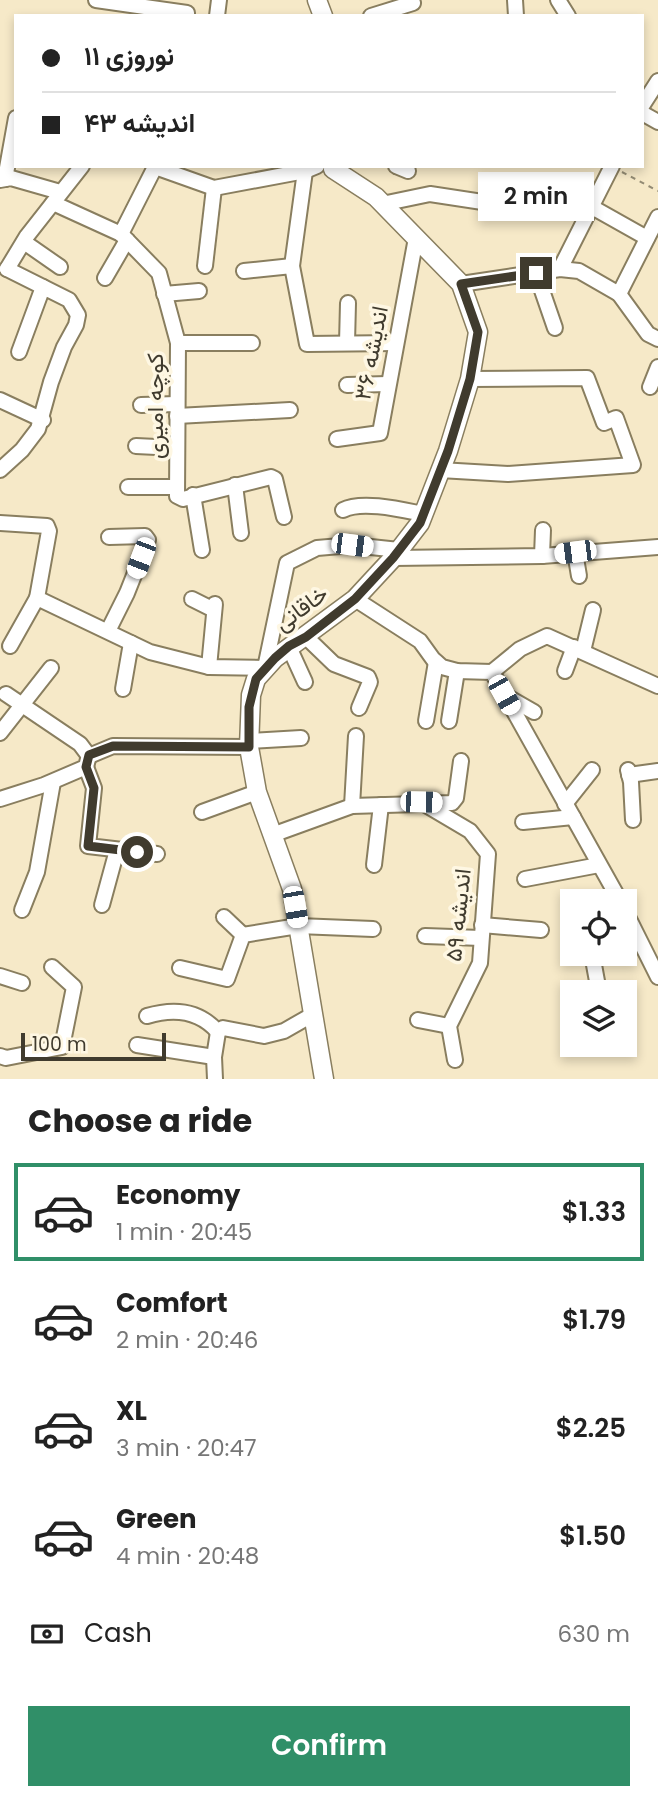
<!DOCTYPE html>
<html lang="en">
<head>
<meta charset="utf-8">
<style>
  body { margin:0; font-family:Poppins,Vazirmatn,sans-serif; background:#f2f2f2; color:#222; height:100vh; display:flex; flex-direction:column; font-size:26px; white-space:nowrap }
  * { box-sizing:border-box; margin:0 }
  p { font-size:23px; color:#767676 }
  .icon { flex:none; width:38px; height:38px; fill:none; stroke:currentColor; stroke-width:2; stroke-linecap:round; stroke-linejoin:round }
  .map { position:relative; height:1079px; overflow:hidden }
  .drawer { display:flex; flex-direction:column; background:#fff; flex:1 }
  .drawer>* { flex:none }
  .banner { position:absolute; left:14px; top:14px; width:630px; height:154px; border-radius:0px; box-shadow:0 4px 10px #0003; display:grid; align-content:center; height:154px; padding:0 28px; background:#fff }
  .controls { position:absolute; left:560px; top:889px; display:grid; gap:14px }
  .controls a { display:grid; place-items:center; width:77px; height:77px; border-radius:0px; background:#fff; box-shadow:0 4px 10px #0003; font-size:35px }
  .scale { position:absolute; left:21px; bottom:18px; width:145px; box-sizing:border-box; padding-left:7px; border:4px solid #403b2e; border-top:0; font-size:19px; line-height:24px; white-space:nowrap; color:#403b2e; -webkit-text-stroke:5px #fef7e3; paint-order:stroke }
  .end { position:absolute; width:32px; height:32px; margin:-16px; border:9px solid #403b2e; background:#fff; box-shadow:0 0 0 4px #fff }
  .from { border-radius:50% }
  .bubble { position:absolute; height:49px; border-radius:0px; background:#fff; box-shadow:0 4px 10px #0003; font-size:23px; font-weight:600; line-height:49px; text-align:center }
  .car { position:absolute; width:21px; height:42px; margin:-21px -10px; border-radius:9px; box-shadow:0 0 5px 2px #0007; background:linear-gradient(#fff 24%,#345 0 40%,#fff 0 76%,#345 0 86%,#fff 0) }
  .banner b { display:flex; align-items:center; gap:24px; height:66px; font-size:26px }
  .banner b+b { border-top:2px solid #e0e0e0 }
  .banner i { width:18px; height:18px; background:#222 }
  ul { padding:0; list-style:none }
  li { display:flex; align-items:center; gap:21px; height:98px; margin:0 14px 10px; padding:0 14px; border:4px solid transparent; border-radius:0px }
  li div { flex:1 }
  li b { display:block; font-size:26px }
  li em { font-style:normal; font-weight:600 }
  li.on { border-color:#308f68 }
  li>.icon { width:63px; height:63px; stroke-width:1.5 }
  h2 { padding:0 28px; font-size:32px; line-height:84px }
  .pay { display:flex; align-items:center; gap:18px; height:77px; padding:0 28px; font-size:26px }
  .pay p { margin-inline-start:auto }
  .primary-button { display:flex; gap:14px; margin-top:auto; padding:14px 28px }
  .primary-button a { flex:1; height:80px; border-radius:0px; background:#308f68; color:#fff; font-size:28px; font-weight:600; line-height:80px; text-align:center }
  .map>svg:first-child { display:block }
</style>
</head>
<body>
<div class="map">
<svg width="658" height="1079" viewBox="0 0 658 1079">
  <rect width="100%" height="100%" fill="#f6e9c8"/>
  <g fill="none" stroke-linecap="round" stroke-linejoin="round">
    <defs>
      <g id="minor">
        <path d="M96,0L187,13"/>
        <path d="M515,0L516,16"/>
        <path d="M558,0L568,16"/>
        <path d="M217,16L219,0"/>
        <path d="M371,16L413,3"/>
        <path d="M642,106L658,81"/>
        <path d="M642,113L658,122"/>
        <path d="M396,166L408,171"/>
        <path d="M305,171L292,266L307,344L396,343"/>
        <path d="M5,179L16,118"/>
        <path d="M0,180L11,178L60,192"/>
        <path d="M53,203L121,234L155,167L214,188L305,171L317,166"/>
        <path d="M382,204L430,194L489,203"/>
        <path d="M538,210L551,184L647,238"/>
        <path d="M121,234L159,273L178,343L177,496L183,499L271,477L275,479L284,517"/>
        <path d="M24,242L60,267"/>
        <path d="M205,266L214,188"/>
        <path d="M7,269L27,236L82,166"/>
        <path d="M560,269L612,166"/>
        <path d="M244,271L292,266"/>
        <path d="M536,273L555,328"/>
        <path d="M105,278L127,240"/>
        <path d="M461,284L560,269L579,271L619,294L648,334L658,339"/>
        <path d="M164,294L199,291"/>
        <path d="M619,294L658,217"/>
        <path d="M178,343H252"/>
        <path d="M347,343L348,303"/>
        <path d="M19,352L43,287"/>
        <path d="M347,385L388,384"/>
        <path d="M650,387L658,367"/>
        <path d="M0,400L43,420"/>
        <path d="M141,405L177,404"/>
        <path d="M177,416L290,410"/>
        <path d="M337,439L380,433L416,238"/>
        <path d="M136,446L177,448"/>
        <path d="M0,470L22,450L38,429L51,382L64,347L76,325L78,315L69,300L7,269"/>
        <path d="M440,470L508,474L633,465L616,418L604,423L587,378L470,379"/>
        <path d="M235,485L241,533"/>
        <path d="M128,487H177"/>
        <path d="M193,495L202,550"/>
        <path d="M343,510C362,500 403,510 423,514"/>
        <path d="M0,523L47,526L49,531L37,598L150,652L209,667L265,668L287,563L317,548L352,545L399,550"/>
        <path d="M575,552L579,576"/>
        <path d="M542,556L543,530"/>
        <path d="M393,558L542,556L658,547"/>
        <path d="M192,599L214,610"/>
        <path d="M355,599L420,641L433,659L442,667L457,671L492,672L620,901"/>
        <path d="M108,631L127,593L148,540L145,536L109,537"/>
        <path d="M306,637L334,664L368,677L370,682L359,708"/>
        <path d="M10,646L37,598"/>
        <path d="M289,647L305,682"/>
        <path d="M583,651L593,610"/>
        <path d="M209,667L215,604"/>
        <path d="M565,671L574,647"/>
        <path d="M492,672L520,649L547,636L658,686"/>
        <path d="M123,689L131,643"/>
        <path d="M6,694L80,744L89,756"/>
        <path d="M506,696L534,712"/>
        <path d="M426,721L436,662"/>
        <path d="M449,721L457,671"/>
        <path d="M0,733L51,668"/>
        <path d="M249,741L301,738"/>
        <path d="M89,756L113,746L249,747"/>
        <path d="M86,767L94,788L88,846L157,854"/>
        <path d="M628,770L631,782L633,820"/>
        <path d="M629,775L658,771"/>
        <path d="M0,799L44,785L86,767L88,759"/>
        <path d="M421,802L470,831L488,854L480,963L449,1026L455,1060"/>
        <path d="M565,804L592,770"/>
        <path d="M352,806L356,736"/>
        <path d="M202,812L257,792"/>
        <path d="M523,822L573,817"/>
        <path d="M272,835L352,806L452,803L456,798L461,761"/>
        <path d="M374,865L381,805"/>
        <path d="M525,879L599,865"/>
        <path d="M102,905L117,850"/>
        <path d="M22,910L37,872L53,782"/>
        <path d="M625,911L658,977"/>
        <path d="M224,917L243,935"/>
        <path d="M482,925L541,930"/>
        <path d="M425,936L481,938"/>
        <path d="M592,954L599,992"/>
        <path d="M180,968L227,979L243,935L298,926L373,929"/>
        <path d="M0,976L22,983"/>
        <path d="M147,1016C174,1008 199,1010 218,1032"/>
        <path d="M418,1020L449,1026"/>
        <path d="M570,1025H572"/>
        <path d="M137,1045L214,1057"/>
        <path d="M0,1056L6,1058L62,1047L74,987L52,967"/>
        <path d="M215,1079L214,1057L218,1032L223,1028L264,1036L284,1031L312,1015"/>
      </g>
      <g id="major">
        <path d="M317,0L323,16"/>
        <path d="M324,1079L292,889L257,792L249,747L251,695L256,679L275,658L355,599L393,558L420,523L448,451L470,379L478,332L461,284L376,197L333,169"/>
      </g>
    </defs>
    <use href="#minor" stroke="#897e5f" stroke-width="18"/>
    <use href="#major" stroke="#897e5f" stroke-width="21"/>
    <path stroke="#938b74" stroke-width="2" stroke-dasharray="5 5" stroke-linecap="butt" d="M622,172L658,191"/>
    <use href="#minor" stroke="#fff" stroke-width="14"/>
    <use href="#major" stroke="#fff" stroke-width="18"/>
  </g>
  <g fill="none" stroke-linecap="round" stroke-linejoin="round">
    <path stroke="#403b2e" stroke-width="9" d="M137,852L88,846L94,788L86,767L89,755L113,746L249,747V707L256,679L275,658L289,646L306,637L355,599L393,558L420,523L448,451L470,379L478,332L461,284L536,273"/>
  </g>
  <g text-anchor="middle" stroke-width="7" stroke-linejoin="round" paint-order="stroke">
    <g font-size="23" fill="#403b2e" stroke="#fef7e3">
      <text transform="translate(371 353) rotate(-79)" y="8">اندیشه ۳۶</text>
      <text transform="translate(155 406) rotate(-90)" y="8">کوچه امیری</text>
      <text transform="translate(301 608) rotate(-36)" y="8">خاقانی</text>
      <text transform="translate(458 915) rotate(-84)" y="8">اندیشه ۵۹</text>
    </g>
  </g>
</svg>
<div class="controls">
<a><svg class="icon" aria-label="locate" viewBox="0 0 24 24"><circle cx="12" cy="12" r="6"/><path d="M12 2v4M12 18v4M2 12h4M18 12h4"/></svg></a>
<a><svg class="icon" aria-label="layers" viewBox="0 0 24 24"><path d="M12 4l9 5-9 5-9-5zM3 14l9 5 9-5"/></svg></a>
</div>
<div class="scale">100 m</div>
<i class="end from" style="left:137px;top:852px"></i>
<i class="end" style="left:536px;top:273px"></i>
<div class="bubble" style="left:478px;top:172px;width:116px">2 min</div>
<i class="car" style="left:352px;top:545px;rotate:97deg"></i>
<i class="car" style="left:575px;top:552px;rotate:263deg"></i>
<i class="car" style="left:141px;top:558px;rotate:201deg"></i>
<i class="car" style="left:504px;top:695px;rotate:151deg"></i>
<i class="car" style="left:421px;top:802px;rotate:91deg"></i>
<i class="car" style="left:295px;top:907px;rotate:170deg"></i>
<div class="banner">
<b><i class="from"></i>نوروزی ۱۱</b>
<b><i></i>اندیشه ۴۳</b>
</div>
</div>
<section class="drawer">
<h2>Choose a ride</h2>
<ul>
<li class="on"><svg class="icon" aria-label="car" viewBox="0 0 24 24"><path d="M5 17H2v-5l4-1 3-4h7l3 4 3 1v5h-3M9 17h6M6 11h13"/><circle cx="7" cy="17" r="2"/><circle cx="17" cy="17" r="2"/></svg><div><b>Economy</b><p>1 min · 20:45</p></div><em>$1.33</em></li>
<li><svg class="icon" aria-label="car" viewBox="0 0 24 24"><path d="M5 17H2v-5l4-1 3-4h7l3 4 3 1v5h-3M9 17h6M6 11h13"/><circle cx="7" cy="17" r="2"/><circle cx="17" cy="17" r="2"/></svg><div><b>Comfort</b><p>2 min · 20:46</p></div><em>$1.79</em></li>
<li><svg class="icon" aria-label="car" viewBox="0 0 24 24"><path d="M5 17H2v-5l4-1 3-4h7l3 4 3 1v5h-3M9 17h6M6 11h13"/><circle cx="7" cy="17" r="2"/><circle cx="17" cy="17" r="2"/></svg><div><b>XL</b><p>3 min · 20:47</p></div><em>$2.25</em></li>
<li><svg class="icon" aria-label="car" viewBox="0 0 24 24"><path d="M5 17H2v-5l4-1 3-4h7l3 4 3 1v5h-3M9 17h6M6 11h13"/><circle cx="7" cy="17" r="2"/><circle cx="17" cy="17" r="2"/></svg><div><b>Green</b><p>4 min · 20:48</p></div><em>$1.50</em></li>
</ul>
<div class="pay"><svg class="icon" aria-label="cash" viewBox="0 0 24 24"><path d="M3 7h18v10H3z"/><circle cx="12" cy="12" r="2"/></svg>Cash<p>630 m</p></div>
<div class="primary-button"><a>Confirm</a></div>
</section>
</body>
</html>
